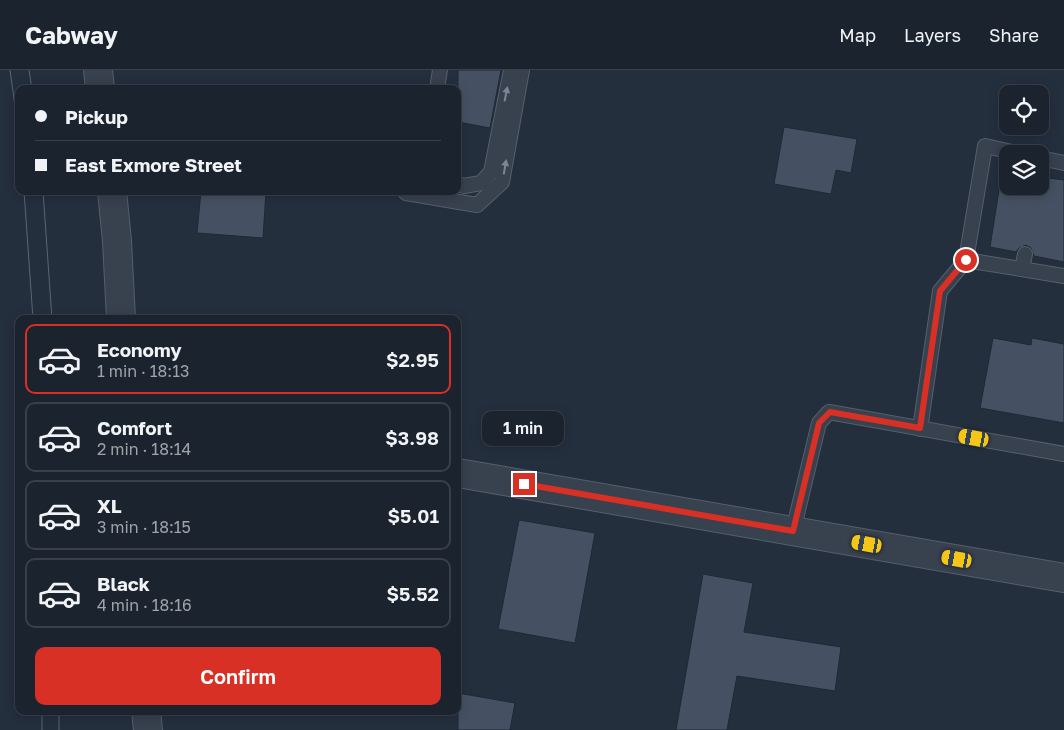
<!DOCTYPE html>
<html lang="en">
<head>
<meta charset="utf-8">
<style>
  body { margin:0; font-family:"Golos Text",sans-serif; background:#282f3a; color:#f1f3f6; height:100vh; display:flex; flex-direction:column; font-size:19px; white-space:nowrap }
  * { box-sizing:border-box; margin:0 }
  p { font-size:16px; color:#a0a4aa }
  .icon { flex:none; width:28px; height:28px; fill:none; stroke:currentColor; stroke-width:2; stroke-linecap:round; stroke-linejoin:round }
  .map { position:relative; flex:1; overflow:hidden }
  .details { position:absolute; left:15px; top:245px; width:446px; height:400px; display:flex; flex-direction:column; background:#1b232e; border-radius:10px; box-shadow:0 2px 12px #0003,0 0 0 1px #39404a }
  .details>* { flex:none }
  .hud { position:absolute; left:15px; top:15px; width:446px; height:110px; border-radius:10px; box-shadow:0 2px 12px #0003,0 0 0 1px #39404a; display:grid; align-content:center; height:110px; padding:0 20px; background:#1b232e }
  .controls { position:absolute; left:999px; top:15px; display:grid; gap:10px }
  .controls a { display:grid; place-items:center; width:50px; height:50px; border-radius:10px; background:#1b232e; box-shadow:0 2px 12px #0003,0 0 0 1px #39404a; font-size:25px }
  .end { position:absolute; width:22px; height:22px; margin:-11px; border:6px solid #d93025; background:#fff; box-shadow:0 0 0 2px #fff }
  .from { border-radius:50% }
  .bubble { position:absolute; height:35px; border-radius:10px; background:#1b232e; box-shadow:0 2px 12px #0003,0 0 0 1px #39404a; font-size:16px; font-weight:600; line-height:35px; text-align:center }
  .car { position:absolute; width:15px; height:30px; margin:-15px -8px; border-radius:6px; box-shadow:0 0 4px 1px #0007; background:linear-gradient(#f5c518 24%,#345 0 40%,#f5c518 0 76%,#345 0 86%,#f5c518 0) }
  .hud b { display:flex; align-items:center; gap:18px; height:48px; font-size:19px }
  .hud b+b { border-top:1px solid #39404a }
  .hud i { width:12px; height:12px; background:#f1f3f6 }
  ul { padding:9px 0 0; list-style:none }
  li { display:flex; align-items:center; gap:15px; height:70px; margin:0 10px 8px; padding:0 10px; border:2px solid #39404a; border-radius:10px }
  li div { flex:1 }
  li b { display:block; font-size:19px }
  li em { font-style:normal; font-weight:600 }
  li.current { border-color:#d93025 }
  li>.icon { width:45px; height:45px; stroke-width:1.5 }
  .primary-button { display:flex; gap:10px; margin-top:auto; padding:10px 20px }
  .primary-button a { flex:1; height:58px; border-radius:10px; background:#d93025; color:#fff; font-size:20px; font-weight:600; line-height:58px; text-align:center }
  header { display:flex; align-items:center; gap:30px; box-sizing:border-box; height:70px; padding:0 25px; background:#1b232e; border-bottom:1px solid #39404a }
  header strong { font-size:24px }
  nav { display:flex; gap:28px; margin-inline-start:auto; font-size:18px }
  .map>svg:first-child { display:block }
</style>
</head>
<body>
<header>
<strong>Cabway</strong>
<nav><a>Map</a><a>Layers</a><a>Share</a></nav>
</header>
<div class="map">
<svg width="1064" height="660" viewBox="0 0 1064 660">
  <rect width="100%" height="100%" fill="#242f3e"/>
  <g fill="#455162" stroke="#1f2835">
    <path d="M458,0H501L490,58L458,52Z"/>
    <path d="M784,57L857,69L851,103L836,100L831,124L774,114Z"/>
    <path d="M1002,101L1008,102V116H1040V107L1064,110V192L1034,186L1031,178L1026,175L1019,178L1016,182L990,177Z"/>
    <path d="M201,121H266L263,168L197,163Z"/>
    <path d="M993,268L1031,275L1032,268L1064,274V353L980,338Z"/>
    <path d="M519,450L595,463L575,573L498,559Z"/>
    <path d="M703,504L753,513L744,562L841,577L835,621L737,606L727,660H676Z"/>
    <path d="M458,623L515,633L510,660H458Z"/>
  </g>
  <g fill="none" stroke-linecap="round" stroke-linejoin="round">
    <defs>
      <g id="service">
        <path d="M437,19L440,0"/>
        <path d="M1040,88L1064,93"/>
        <path d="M458,114L464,116L481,113L491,102L511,0"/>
        <path d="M406,123L477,135L502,112L522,0"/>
        <path d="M966,190L1064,206"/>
        <path d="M1022,199L1025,184"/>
        <path d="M920,359L940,221L966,190L985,76L1021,84"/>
        <path d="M793,461L819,353L829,342L1064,384"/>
      </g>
      <path id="minor" d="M458,403L1064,508"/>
      <g id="tertiary">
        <path d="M98,0L100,19"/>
        <path d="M112,121L117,171L121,249"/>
        <path d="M146,641L148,660"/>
      </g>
    </defs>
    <use href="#service" stroke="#565f6c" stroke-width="16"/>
    <use href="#minor" stroke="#565f6c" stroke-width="30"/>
    <use href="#tertiary" stroke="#565f6c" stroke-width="30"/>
    <use href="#service" stroke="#38414e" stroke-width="14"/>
    <use href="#minor" stroke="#38414e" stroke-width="28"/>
    <use href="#tertiary" stroke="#38414e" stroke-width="28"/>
    <g stroke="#5a6575" stroke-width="1">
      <path d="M10,0L19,65"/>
      <path d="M29,0L32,19"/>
      <path d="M24,121L33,249"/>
      <path d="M43,121L52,249"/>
      <path d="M42,660V641"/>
      <path d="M59,660V641"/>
    </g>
  </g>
  <defs><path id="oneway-solid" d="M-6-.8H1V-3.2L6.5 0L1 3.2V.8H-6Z" transform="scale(1.25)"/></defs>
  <g fill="#7c8592">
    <use href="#oneway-solid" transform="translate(506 24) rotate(-79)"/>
    <use href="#oneway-solid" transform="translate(505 97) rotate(-80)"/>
  </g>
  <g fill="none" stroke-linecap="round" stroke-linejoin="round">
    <path stroke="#d93025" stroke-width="6" d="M524,414L793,461L819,353L830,342L920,358L940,221L966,190"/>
  </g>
</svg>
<div class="controls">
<a><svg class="icon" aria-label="locate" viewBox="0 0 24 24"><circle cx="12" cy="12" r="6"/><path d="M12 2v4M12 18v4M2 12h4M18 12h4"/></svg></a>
<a><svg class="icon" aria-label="layers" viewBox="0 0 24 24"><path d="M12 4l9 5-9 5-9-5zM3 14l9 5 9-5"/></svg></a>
</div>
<i class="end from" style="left:966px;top:190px"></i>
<i class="end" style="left:524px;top:414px"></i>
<div class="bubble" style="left:482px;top:341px;width:82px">1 min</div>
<i class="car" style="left:974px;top:368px;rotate:280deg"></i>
<i class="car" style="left:867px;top:474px;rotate:280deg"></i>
<i class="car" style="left:957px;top:489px;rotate:280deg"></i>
<div class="hud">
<b><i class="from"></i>Pickup</b>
<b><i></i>East Exmore Street</b>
</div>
<section class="details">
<ul>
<li class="current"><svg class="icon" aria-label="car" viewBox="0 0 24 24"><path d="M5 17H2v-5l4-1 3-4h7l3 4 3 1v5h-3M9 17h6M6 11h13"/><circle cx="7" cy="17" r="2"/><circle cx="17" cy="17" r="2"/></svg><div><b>Economy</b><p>1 min · 18:13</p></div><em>$2.95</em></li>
<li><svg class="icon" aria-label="car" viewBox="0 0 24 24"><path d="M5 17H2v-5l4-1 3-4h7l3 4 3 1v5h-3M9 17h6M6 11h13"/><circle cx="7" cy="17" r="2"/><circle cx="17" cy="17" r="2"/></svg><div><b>Comfort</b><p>2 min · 18:14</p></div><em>$3.98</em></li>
<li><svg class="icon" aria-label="car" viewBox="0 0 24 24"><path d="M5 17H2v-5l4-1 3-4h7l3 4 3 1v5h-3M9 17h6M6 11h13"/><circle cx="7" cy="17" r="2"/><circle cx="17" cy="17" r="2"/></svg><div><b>XL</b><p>3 min · 18:15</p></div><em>$5.01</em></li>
<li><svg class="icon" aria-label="car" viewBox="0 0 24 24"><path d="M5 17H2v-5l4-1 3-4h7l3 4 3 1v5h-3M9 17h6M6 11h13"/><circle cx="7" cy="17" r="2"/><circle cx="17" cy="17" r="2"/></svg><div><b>Black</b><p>4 min · 18:16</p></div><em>$5.52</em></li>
</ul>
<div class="primary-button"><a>Confirm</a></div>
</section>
</div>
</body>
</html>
